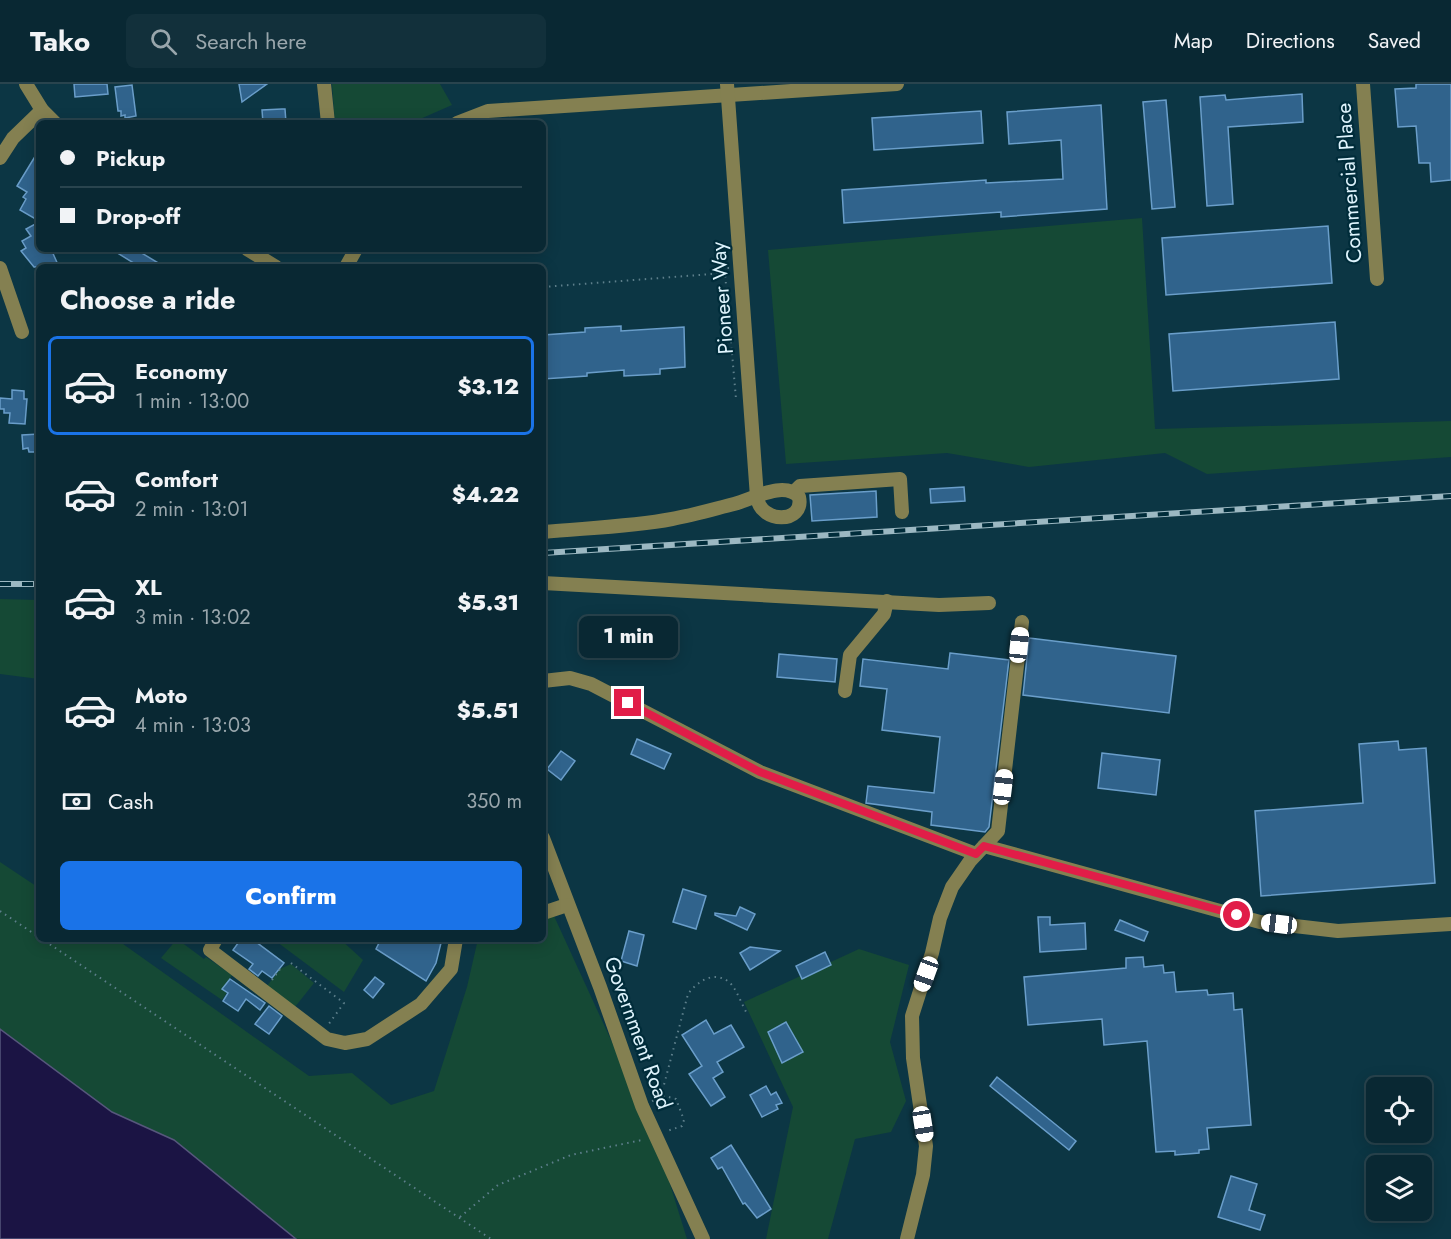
<!DOCTYPE html>
<html lang="en">
<head>
<meta charset="utf-8">
<style>
  body { margin:0; font-family:Jost,sans-serif; background:#12303b; color:#f1f3f6; height:100vh; display:flex; flex-direction:column; font-size:22px; white-space:nowrap }
  * { box-sizing:border-box; margin:0 }
  p { font-size:20px; color:#99a6ac }
  .icon { flex:none; width:33px; height:33px; fill:none; stroke:currentColor; stroke-width:2; stroke-linecap:round; stroke-linejoin:round }
  .map { position:relative; flex:1; overflow:hidden }
  .panel { position:absolute; left:36px; top:180px; width:510px; height:678px; display:flex; flex-direction:column; background:#092833; border-radius:9px; box-shadow:0 3px 15px #0003,0 0 0 2px #29444e }
  .panel>* { flex:none }
  .hud { position:absolute; left:36px; top:36px; width:510px; height:132px; border-radius:9px; box-shadow:0 3px 15px #0003,0 0 0 2px #29444e; display:grid; align-content:center; height:132px; padding:0 24px; background:#092833 }
  .fabs { position:absolute; left:1366px; top:993px; display:grid; gap:12px }
  .fabs a { display:grid; place-items:center; width:66px; height:66px; border-radius:9px; background:#092833; box-shadow:0 3px 15px #0003,0 0 0 2px #29444e; font-size:30px }
  .end { position:absolute; width:27px; height:27px; margin:-14px; border:8px solid #e11d48; background:#fff; box-shadow:0 0 0 3px #fff }
  .from { border-radius:50% }
  .bubble { position:absolute; height:42px; border-radius:9px; background:#092833; box-shadow:0 3px 15px #0003,0 0 0 2px #29444e; font-size:20px; font-weight:800; line-height:42px; text-align:center }
  .car { position:absolute; width:18px; height:36px; margin:-18px -9px; border-radius:8px; box-shadow:0 0 4px 2px #0007; background:linear-gradient(#fff 24%,#345 0 40%,#fff 0 76%,#345 0 86%,#fff 0) }
  .hud b { display:flex; align-items:center; gap:21px; height:57px; font-size:22px }
  .hud b+b { border-top:2px solid #29444e }
  .hud i { width:15px; height:15px; background:#f1f3f6 }
  ul { padding:0; list-style:none }
  li { display:flex; align-items:center; gap:18px; height:99px; margin:0 12px 9px; padding:0 12px; border:3px solid transparent; border-radius:9px }
  li div { flex:1 }
  li b { display:block; font-size:22px }
  li em { font-style:normal; font-weight:800 }
  li.selected { border-color:#1a73e8 }
  li>.icon { width:54px; height:54px; stroke-width:1.5 }
  h2 { padding:0 24px; font-size:27px; line-height:72px }
  .pay { display:flex; align-items:center; gap:15px; height:66px; padding:0 24px; font-size:22px }
  .pay p { margin-inline-start:auto }
  .button { display:flex; gap:12px; margin-top:auto; padding:12px 24px }
  .button a { flex:1; height:69px; border-radius:9px; background:#1a73e8; color:#fff; font-size:24px; font-weight:800; line-height:69px; text-align:center }
  header { display:flex; align-items:center; gap:36px; box-sizing:border-box; height:84px; padding:0 30px; background:#092833; border-bottom:2px solid #29444e }
  header strong { font-size:28px }
  nav { display:flex; gap:33px; margin-inline-start:auto; font-size:21px }
  .search { width:420px; height:54px; background:#12303b; display:flex; align-items:center; gap:15px; box-sizing:border-box; padding:0 21px; border-radius:9px; color:#99a6ac; font-size:22px }
  .map>svg:first-child { display:block }
</style>
</head>
<body>
<header>
<strong>Tako</strong>
<div class="search"><svg class="icon" aria-label="search" viewBox="0 0 24 24"><circle cx="10" cy="10" r="6"/><path d="M15 15l6 6"/></svg>Search here</div>
<nav><a>Map</a><a>Directions</a><a>Saved</a></nav>
</header>
<div class="map">
<svg width="1451" height="1155" viewBox="0 0 1451 1155">
  <rect width="100%" height="100%" fill="#0c3644"/>
  <g fill="#154935">
    <path d="M332,0H440L452,21L411,39H335Z"/>
    <path d="M1142,134L1155,345L1451,337V373L1207,390L1165,369L1029,383L947,369L786,380L768,166Z"/>
    <path d="M0,515L39,516V595L0,590Z"/>
    <path d="M0,778L39,804V855H116L309,992L352,989L391,1021L434,1007L467,903L478,855H543V808L655,1052L687,1155H0Z"/>
    <path d="M177,855L204,875L206,873L232,891L223,905L227,908L222,916L161,874Z"/>
    <path d="M273,855H309L321,858L340,855L363,876L344,908Z"/>
    <path d="M859,865L909,881L890,958L906,1017L891,1048L855,1055L828,1155H766L793,1023L744,918Z"/>
    <path d="M291,880L314,899L295,923L267,902L280,885Z"/>
  </g>
  <path fill="#1b1444" stroke="#56577c" stroke-width="1.5" d="M0,945L112,1028L174,1056L296,1155H0Z"/>
  <g fill="#30638c" stroke="#6a9eca" stroke-width="1.5">
    <path d="M74,0H107L108,10L75,13Z"/>
    <path d="M239,0H267L242,18Z"/>
    <path d="M1416,0H1451V96L1431,98L1430,79H1419L1416,42L1398,43L1395,5L1416,4Z"/>
    <path d="M132,1L136,32L125,34V31L121,32V27H118L115,3Z"/>
    <path d="M1302,10L1303,38L1228,43L1233,120L1207,122L1200,13L1225,11L1226,16Z"/>
    <path d="M1166,16L1175,123L1152,125L1143,18Z"/>
    <path d="M1101,21L1107,125L1001,133V128L844,139L842,106L986,96V99L1063,95L1061,56L1009,60L1007,28Z"/>
    <path d="M282,25H285L286,39H263L262,26Z"/>
    <path d="M981,27L983,59L874,66L872,34Z"/>
    <path d="M39,66V109L35,116L39,119V137L20,126L26,115L23,113L27,108L17,102Z"/>
    <path d="M39,138V165H51L59,183H34L21,167L26,164L22,157L31,152L26,145Z"/>
    <path d="M1328,142L1332,199L1166,211L1162,154Z"/>
    <path d="M111,165H135L165,183H140Z"/>
    <path d="M1335,238L1339,295L1173,307L1169,250Z"/>
    <path d="M621,242V247L684,243L685,283L660,285V290L624,292V286L587,289V292L543,295V251L585,248V244Z"/>
    <path d="M12,306L24,307V315H27L25,340L9,339L10,329H4V325H0V314L12,315Z"/>
    <path d="M39,350V368H29L28,364L23,365L22,351Z"/>
    <path d="M964,403L965,417L931,419L930,405Z"/>
    <path d="M876,407L877,433L812,437L810,411Z"/>
    <path d="M1029,554L1176,572L1169,629L1023,611Z"/>
    <path d="M950,569L1009,576L989,743L985,748L931,741L932,728L866,719L868,702L934,709L940,653L882,646L887,605L860,602L863,575L948,585Z"/>
    <path d="M779,570L837,575L835,598L777,593Z"/>
    <path d="M637,655L671,670L664,685L631,670Z"/>
    <path d="M1398,657L1399,666L1426,664L1435,799L1261,812L1255,727L1363,719L1359,660Z"/>
    <path d="M561,667L575,677L561,696L547,685Z"/>
    <path d="M1102,669L1160,676L1156,711L1098,704Z"/>
    <path d="M683,805L706,812L696,845L673,838Z"/>
    <path d="M740,823L755,830L747,846L715,831V829L736,832Z"/>
    <path d="M1038,833H1050V841L1085,839L1086,865L1040,868Z"/>
    <path d="M1120,836L1148,848L1144,857L1115,846Z"/>
    <path d="M629,847L644,851L637,882L621,877Z"/>
    <path d="M241,855H252L284,879L272,894L262,887L258,892L249,885L253,880L233,866Z"/>
    <path d="M381,855H442L436,879L426,897L376,865Z"/>
    <path d="M750,863L780,867L750,886L740,869Z"/>
    <path d="M825,868L831,881L802,895L796,882Z"/>
    <path d="M1143,873L1144,883L1163,881L1164,889L1174,888L1176,908L1207,906L1208,911L1233,909L1234,926L1242,925L1251,1041L1207,1044L1209,1065L1199,1066V1069L1175,1071V1067L1156,1068L1147,957L1104,961L1102,935L1028,941L1024,893L1126,884V874Z"/>
    <path d="M375,893L384,900L373,914L364,906Z"/>
    <path d="M230,895L265,919L260,926L246,915L238,927L223,917L228,909L222,905Z"/>
    <path d="M269,922L282,932L269,950L255,940Z"/>
    <path d="M706,936L714,950L731,941L744,963L717,978L723,988L713,994L725,1013L711,1022L689,990L702,982L682,951Z"/>
    <path d="M786,938L803,968L782,979L768,948Z"/>
    <path d="M997,993L1076,1057L1069,1066L990,1002Z"/>
    <path d="M766,1002L771,1011L776,1008L782,1019L776,1021L778,1025L762,1033L750,1011Z"/>
    <path d="M731,1061L771,1125L757,1134L745,1119L743,1120L722,1083L718,1085L711,1074Z"/>
    <path d="M1231,1092L1257,1100L1249,1126L1265,1131L1260,1146L1218,1133Z"/>
  </g>
  <g fill="none" stroke-linecap="round" stroke-linejoin="round">
    <g stroke="#5d7f8b" stroke-width="2" stroke-dasharray="1.5 4.5" stroke-linecap="butt">
      <path d="M729,184H725V189L736,315"/>
      <path d="M543,203L725,189"/>
      <path d="M0,827L491,1155"/>
      <path d="M291,879L344,919L328,941"/>
      <path d="M272,896L280,885"/>
      <path d="M661,1012L688,910C697,898 713,886 729,898C737,905 742,922 748,931"/>
      <path d="M652,1017L665,1012L676,1015L684,1036L682,1042L667,1047"/>
      <path d="M460,1133L498,1101L571,1071L642,1056"/>
    </g>
    <g stroke="#848051" stroke-width="14">
      <path d="M26,0L42,26L55,39"/>
      <path d="M324,0L328,39"/>
      <path d="M1363,0L1377,195"/>
      <path d="M457,39L488,27L897,0"/>
      <path d="M0,74L13,54L42,26"/>
      <path d="M247,165L276,183"/>
      <path d="M346,183L356,165"/>
      <path d="M0,184L22,248"/>
      <path d="M794,408L800,402L900,395L902,428"/>
      <path d="M543,448C585,444 630,443 672,435C693,431 714,425 734,420C753,415 784,396 799,413C805,440 760,440 757,413L727,0"/>
      <path d="M543,499L939,521L989,519"/>
      <path d="M543,597L570,594L591,600L760,688L976,770"/>
      <path d="M845,607L850,571L884,530L887,517"/>
      <path d="M543,754L600,903L642,1022L703,1155"/>
      <path d="M984,762L1260,838L1338,847L1451,840"/>
      <path d="M543,829L567,821"/>
      <path d="M216,855L210,866L327,955L345,959L367,955L421,920L451,885L456,855"/>
      <path d="M907,1155L923,1091L926,1062L913,974L912,932L932,869L940,834L952,803L970,777L998,747L1022,538"/>
    </g>
    <defs>
      <g id="rail">
        <path d="M543,469L1451,412"/>
        <path d="M0,500H39"/>
      </g>
    </defs>
    <use href="#rail" stroke="#9cb8c2" stroke-width="6"/>
    <use href="#rail" stroke="#002c3a" stroke-width="4" stroke-dasharray="11" stroke-linecap="butt"/>
  </g>
  <g fill="none" stroke-linecap="round" stroke-linejoin="round">
    <path stroke="#e11d48" stroke-width="8" d="M628,619L760,688L976,770L984,762L1237,831"/>
  </g>
  <g text-anchor="middle" stroke-width="4.5" stroke-linejoin="round" paint-order="stroke">
    <g font-size="21" fill="#dff4fd" stroke="#002c3a">
      <text transform="translate(1349 99) rotate(-94)" y="7">Commercial Place</text>
      <text transform="translate(722 214) rotate(-94)" y="7">Pioneer Way</text>
      <text transform="translate(638 949) rotate(70)" y="7">Government Road</text>
    </g>
  </g>
</svg>
<div class="fabs">
<a><svg class="icon" aria-label="locate" viewBox="0 0 24 24"><circle cx="12" cy="12" r="6"/><path d="M12 2v4M12 18v4M2 12h4M18 12h4"/></svg></a>
<a><svg class="icon" aria-label="layers" viewBox="0 0 24 24"><path d="M12 4l9 5-9 5-9-5zM3 14l9 5 9-5"/></svg></a>
</div>
<i class="end from" style="left:1237px;top:831px"></i>
<i class="end" style="left:628px;top:619px"></i>
<div class="bubble" style="left:579px;top:532px;width:99px">1 min</div>
<i class="car" style="left:1019px;top:561px;rotate:6deg"></i>
<i class="car" style="left:1003px;top:703px;rotate:7deg"></i>
<i class="car" style="left:1279px;top:840px;rotate:277deg"></i>
<i class="car" style="left:926px;top:890px;rotate:200deg"></i>
<i class="car" style="left:923px;top:1040px;rotate:171deg"></i>
<div class="hud">
<b><i class="from"></i>Pickup</b>
<b><i></i>Drop-off</b>
</div>
<section class="panel">
<h2>Choose a ride</h2>
<ul>
<li class="selected"><svg class="icon" aria-label="car" viewBox="0 0 24 24"><path d="M5 17H2v-5l4-1 3-4h7l3 4 3 1v5h-3M9 17h6M6 11h13"/><circle cx="7" cy="17" r="2"/><circle cx="17" cy="17" r="2"/></svg><div><b>Economy</b><p>1 min · 13:00</p></div><em>$3.12</em></li>
<li><svg class="icon" aria-label="car" viewBox="0 0 24 24"><path d="M5 17H2v-5l4-1 3-4h7l3 4 3 1v5h-3M9 17h6M6 11h13"/><circle cx="7" cy="17" r="2"/><circle cx="17" cy="17" r="2"/></svg><div><b>Comfort</b><p>2 min · 13:01</p></div><em>$4.22</em></li>
<li><svg class="icon" aria-label="car" viewBox="0 0 24 24"><path d="M5 17H2v-5l4-1 3-4h7l3 4 3 1v5h-3M9 17h6M6 11h13"/><circle cx="7" cy="17" r="2"/><circle cx="17" cy="17" r="2"/></svg><div><b>XL</b><p>3 min · 13:02</p></div><em>$5.31</em></li>
<li><svg class="icon" aria-label="car" viewBox="0 0 24 24"><path d="M5 17H2v-5l4-1 3-4h7l3 4 3 1v5h-3M9 17h6M6 11h13"/><circle cx="7" cy="17" r="2"/><circle cx="17" cy="17" r="2"/></svg><div><b>Moto</b><p>4 min · 13:03</p></div><em>$5.51</em></li>
</ul>
<div class="pay"><svg class="icon" aria-label="cash" viewBox="0 0 24 24"><path d="M3 7h18v10H3z"/><circle cx="12" cy="12" r="2"/></svg>Cash<p>350 m</p></div>
<div class="button"><a>Confirm</a></div>
</section>
</div>
</body>
</html>
